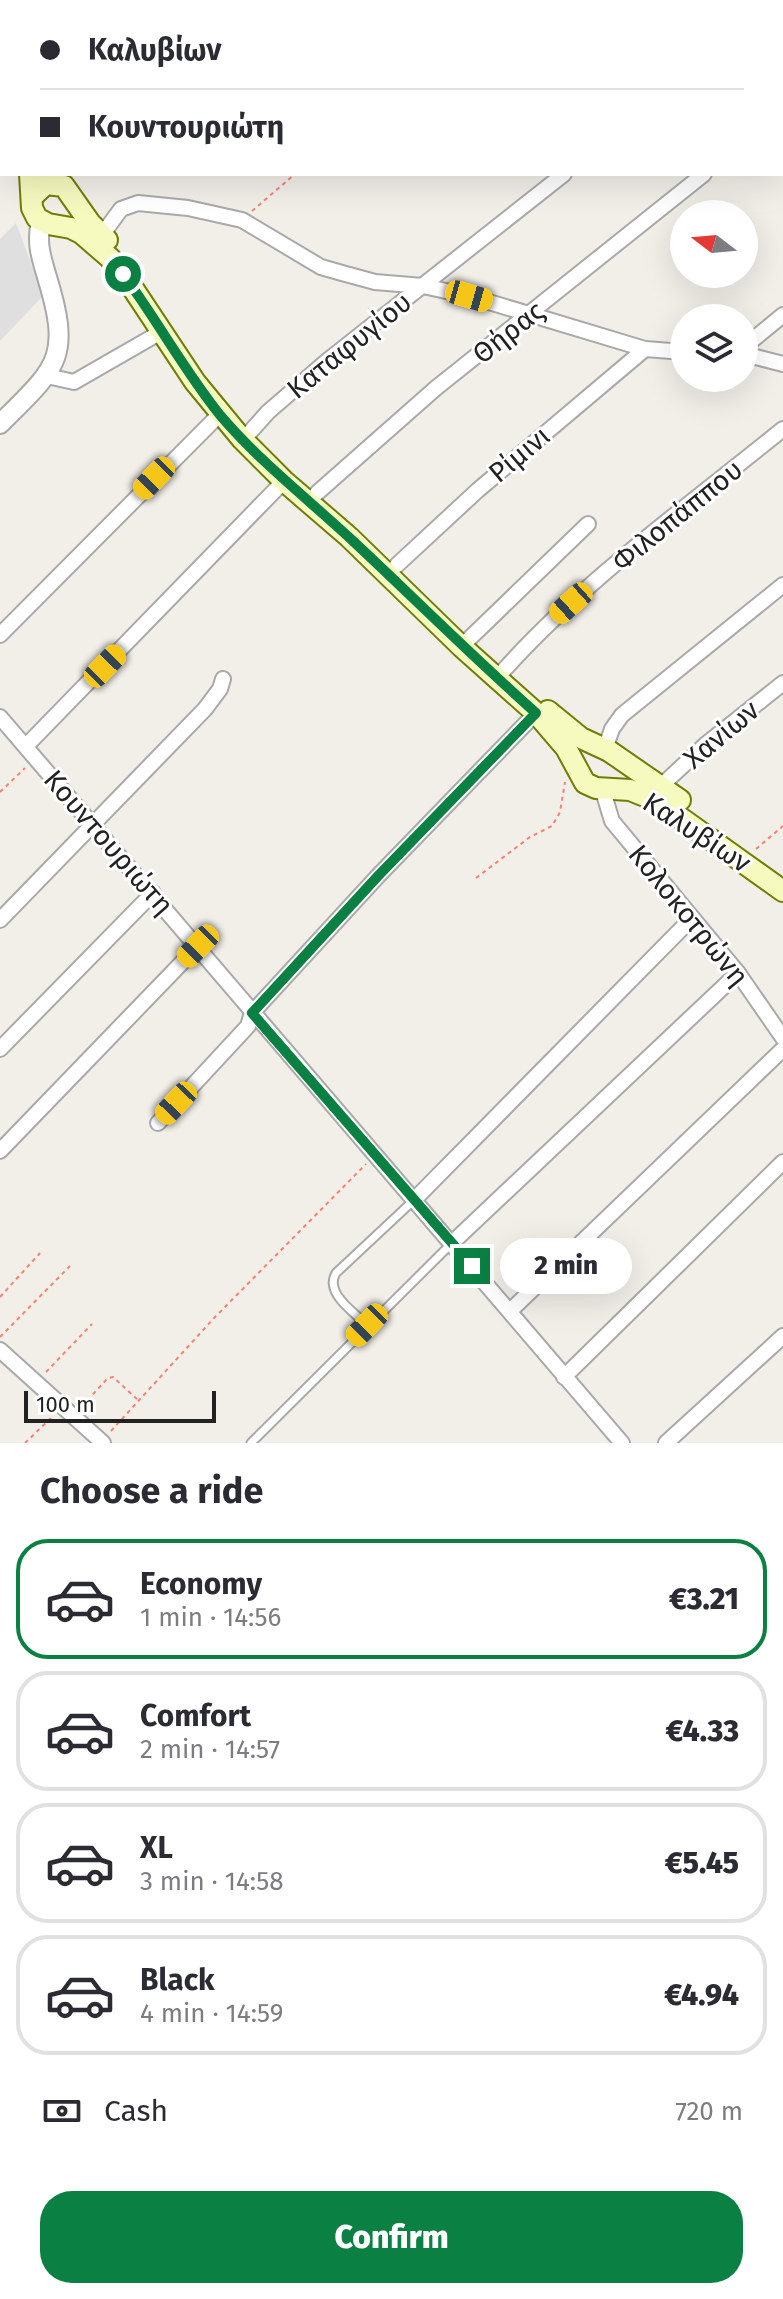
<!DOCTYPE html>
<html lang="en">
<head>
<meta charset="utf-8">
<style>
  body { margin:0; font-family:"Fira Sans",sans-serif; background:#f2f2f3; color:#2b2b33; height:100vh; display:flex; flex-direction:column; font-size:30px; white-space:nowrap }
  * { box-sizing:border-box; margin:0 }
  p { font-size:26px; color:#7c7c81 }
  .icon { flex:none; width:44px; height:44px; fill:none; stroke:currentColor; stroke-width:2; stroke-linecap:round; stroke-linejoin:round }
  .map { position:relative; height:1443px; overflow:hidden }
  .details { display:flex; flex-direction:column; background:#fff; flex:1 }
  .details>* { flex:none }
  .hud { position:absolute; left:0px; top:0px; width:784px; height:176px; box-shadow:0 8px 32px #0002; display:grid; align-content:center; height:176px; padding:0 40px; background:#fff }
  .needle { width:52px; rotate:286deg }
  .tools { position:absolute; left:670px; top:200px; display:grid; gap:16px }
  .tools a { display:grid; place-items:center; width:88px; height:88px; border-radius:50%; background:#fff; box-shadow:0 8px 32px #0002; font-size:40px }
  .scale { position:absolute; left:24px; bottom:20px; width:192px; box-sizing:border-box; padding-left:8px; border:4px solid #222; border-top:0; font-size:22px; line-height:28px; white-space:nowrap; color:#222; -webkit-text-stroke:6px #fff; paint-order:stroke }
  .end { position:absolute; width:36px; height:36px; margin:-18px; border:10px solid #0b8043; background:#fff; box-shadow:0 0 0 4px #fff }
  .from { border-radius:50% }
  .bubble { position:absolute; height:56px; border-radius:28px; background:#fff; box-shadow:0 8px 32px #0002; font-size:26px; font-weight:800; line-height:56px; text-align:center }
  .car { position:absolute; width:24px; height:48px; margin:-24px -12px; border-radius:10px; box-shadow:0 0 6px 2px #0007; background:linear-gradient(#f5c518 24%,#345 0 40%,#f5c518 0 76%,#345 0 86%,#f5c518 0) }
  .hud b { display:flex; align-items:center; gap:28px; height:76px; font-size:30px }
  .hud b+b { border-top:2px solid #e1e1e2 }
  .hud i { width:20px; height:20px; background:#2b2b33 }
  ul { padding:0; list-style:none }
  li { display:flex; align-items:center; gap:24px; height:120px; margin:0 16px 12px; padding:0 24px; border:4px solid #e1e1e2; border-radius:32px }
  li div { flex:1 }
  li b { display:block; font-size:30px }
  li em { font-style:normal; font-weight:800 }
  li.on { border-color:#0b8043 }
  li>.icon { width:72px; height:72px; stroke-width:1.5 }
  h2 { padding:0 40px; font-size:36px; line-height:96px }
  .pay { display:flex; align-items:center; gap:20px; height:88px; padding:0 40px; font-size:30px }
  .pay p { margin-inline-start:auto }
  .action { display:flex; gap:16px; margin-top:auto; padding:16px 40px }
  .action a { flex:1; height:92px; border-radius:32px; background:#0b8043; color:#fff; font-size:32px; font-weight:800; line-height:92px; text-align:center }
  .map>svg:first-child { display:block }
</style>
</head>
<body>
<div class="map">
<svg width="783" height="1443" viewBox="0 0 783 1443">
  <rect width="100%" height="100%" fill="#f2efe9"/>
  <path fill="#e0dfdf" d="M16,223L43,296L0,341V239Z"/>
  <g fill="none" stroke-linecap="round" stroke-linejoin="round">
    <defs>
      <g id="service">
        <path d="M367,1325C354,1312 324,1293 336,1273L413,1201"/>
        <path d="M251,1443L451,1244"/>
      </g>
      <g id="minor">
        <path d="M732,0L733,2"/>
        <path d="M63,2L65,0"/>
        <path d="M178,2L180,0"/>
        <path d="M654,2L656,0"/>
        <path d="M778,2L780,0"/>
        <path d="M782,57L783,59"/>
        <path d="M0,68L2,66"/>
        <path d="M782,112H783"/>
        <path d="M102,235L121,209L138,203L188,208L242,220L321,267L342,273L375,282L423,286L469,296L645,349L684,352"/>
        <path d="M744,347L783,315"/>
        <path d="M744,354L783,364"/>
        <path d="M47,376L74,382L161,332"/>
        <path d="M251,431L268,412L327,361L564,174"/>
        <path d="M317,493L436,388L704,174"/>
        <path d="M397,565L478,490L645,349"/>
        <path d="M0,635L220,414"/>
        <path d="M469,639L588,524"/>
        <path d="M504,670C586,579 688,506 783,429"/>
        <path d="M0,717L622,1443"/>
        <path d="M26,746L284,481"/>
        <path d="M605,749L612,729L622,715L783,585"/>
        <path d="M660,787L705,745L783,683"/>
        <path d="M602,788L612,821L738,973L783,1038"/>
        <path d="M0,920L205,709L220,689L223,679"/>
        <path d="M0,1049L153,893"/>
        <path d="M158,1123L248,1026L252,1013L378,876L536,713"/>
        <path d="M0,1151L198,946"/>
        <path d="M413,1201L692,918"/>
        <path d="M452,1243L738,973"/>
        <path d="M510,1311L783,1049"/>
        <path d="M0,1350L103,1443"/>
        <path d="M564,1377L783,1162"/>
        <path d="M666,1443L783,1336"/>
      </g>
      <g id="tertiary">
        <path d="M246,2L247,0"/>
        <path d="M0,424C57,367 72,359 47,277C41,257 36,242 41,222"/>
      </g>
      <g id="secondary">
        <path d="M0,113L2,115"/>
        <path d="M30,174L32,208L37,218L48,224L71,228L81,233L110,258L134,290L195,382L242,439L284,481L349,537L462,647L536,713L566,748L585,783L596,788L630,790L657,801L783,891"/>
        <path d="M33,196L46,184L64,186L90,223L107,240"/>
        <path d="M548,711L581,738L609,751L680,800"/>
      </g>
    </defs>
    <use href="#service" stroke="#a9a9a9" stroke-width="11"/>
    <use href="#minor" stroke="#a9a9a9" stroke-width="18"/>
    <use href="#tertiary" stroke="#a9a9a9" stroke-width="22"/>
    <use href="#secondary" stroke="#707d05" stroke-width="24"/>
    <g stroke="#fa8072" stroke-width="2" stroke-dasharray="4 4" stroke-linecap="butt">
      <path d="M252,211L295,174"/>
      <path d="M0,792L25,768"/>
      <path d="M756,849L783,826"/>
      <path d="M476,878L530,837L552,826L560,812L565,782"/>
      <path d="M0,1297L40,1253"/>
      <path d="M0,1337L70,1266"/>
      <path d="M46,1372L92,1324"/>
      <path d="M82,1406L108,1378L113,1377L138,1400"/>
      <path d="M111,1431L215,1317L366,1164"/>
      <path d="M25,1443L53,1416"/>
    </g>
    <use href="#service" stroke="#fff" stroke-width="7"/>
    <use href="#minor" stroke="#fff" stroke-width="14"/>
    <use href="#tertiary" stroke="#fff" stroke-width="18"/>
    <use href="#secondary" stroke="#f7fabf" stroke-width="20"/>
  </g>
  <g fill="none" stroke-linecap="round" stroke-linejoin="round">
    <path stroke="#0b8043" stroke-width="10" d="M123,274C157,320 184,370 220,415C260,462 308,499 353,541C414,598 473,657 536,713L378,876L252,1013L472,1266"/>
  </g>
  <g text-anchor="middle" stroke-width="6" stroke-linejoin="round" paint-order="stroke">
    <g font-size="28" fill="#222" stroke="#fff">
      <text transform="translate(508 332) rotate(-38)" y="10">Θήρας</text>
      <text transform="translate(349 345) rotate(-39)" y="10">Καταφυγίου</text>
      <text transform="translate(519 454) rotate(-40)" y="10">Ρίμινι</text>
      <text transform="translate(677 515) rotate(-39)" y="10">Φιλοπάππου</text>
      <text transform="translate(721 734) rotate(-40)" y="10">Χανίων</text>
      <text transform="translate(697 832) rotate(33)" y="10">Καλυβίων</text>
      <text transform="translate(109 842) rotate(49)" y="10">Κουντουριώτη</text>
      <text transform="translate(689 915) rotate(51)" y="10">Κολοκοτρώνη</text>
    </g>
  </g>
</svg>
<div class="tools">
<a><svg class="needle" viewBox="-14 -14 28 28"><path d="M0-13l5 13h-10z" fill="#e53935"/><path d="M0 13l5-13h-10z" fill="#7c7c81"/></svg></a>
<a><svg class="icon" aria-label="layers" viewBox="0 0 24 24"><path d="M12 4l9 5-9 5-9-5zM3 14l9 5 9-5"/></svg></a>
</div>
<div class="scale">100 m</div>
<i class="end from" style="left:123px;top:274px"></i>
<i class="end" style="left:472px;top:1266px"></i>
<div class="bubble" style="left:500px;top:1238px;width:132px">2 min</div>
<i class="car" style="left:469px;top:296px;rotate:106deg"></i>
<i class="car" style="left:154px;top:478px;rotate:224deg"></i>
<i class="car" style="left:571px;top:603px;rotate:228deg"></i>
<i class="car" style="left:105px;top:666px;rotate:44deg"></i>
<i class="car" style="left:198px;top:946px;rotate:224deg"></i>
<i class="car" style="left:176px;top:1103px;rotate:223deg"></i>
<i class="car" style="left:367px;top:1325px;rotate:224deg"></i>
<div class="hud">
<b><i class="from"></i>Καλυβίων</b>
<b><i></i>Κουντουριώτη</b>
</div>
</div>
<section class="details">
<h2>Choose a ride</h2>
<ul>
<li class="on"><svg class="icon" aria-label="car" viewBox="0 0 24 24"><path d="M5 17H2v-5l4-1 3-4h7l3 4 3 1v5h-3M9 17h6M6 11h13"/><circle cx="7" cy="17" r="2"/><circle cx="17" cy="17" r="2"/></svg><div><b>Economy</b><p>1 min · 14:56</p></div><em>€3.21</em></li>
<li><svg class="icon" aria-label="car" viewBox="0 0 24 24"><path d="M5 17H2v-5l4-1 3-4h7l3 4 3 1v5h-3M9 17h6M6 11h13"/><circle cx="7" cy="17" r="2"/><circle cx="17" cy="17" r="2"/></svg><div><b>Comfort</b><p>2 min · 14:57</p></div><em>€4.33</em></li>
<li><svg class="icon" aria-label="car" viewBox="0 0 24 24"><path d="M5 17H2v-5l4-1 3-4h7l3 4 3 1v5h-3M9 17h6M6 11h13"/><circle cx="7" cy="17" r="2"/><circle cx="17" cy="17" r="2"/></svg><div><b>XL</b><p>3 min · 14:58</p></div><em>€5.45</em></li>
<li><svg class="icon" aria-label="car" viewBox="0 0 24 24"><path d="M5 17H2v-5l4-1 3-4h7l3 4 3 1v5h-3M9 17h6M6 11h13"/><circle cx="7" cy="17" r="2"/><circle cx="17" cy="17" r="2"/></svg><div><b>Black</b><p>4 min · 14:59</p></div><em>€4.94</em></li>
</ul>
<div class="pay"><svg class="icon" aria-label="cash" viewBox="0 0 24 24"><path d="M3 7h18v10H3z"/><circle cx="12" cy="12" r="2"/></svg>Cash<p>720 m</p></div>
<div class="action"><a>Confirm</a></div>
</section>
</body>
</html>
